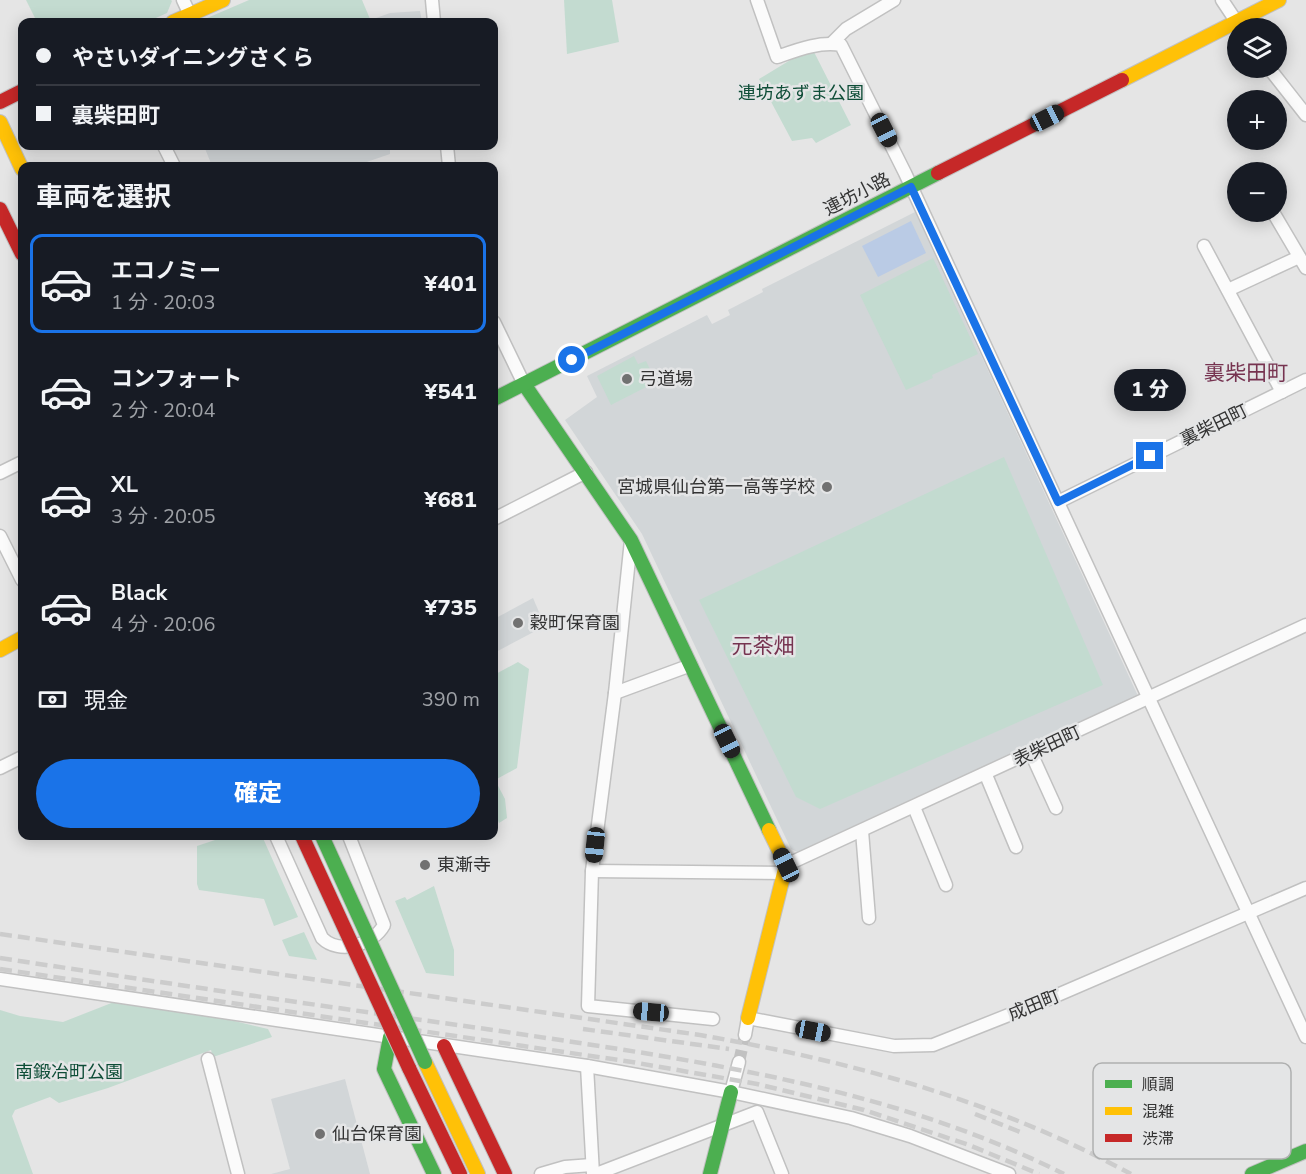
<!DOCTYPE html>
<html lang="ja">
<head>
<meta charset="utf-8">
<style>
  body { margin:0; font-family:"Nunito Sans","Noto Sans JP",sans-serif; background:#20242c; color:#f1f3f6; height:100vh; display:flex; flex-direction:column; font-size:22px; white-space:nowrap }
  * { box-sizing:border-box; margin:0 }
  p { font-size:20px; color:#9ea1a6 }
  .icon { flex:none; width:33px; height:33px; fill:none; stroke:currentColor; stroke-width:2; stroke-linecap:round; stroke-linejoin:round }
  .map { position:relative; flex:1; overflow:hidden }
  .panel { position:absolute; left:18px; top:162px; width:480px; height:678px; display:flex; flex-direction:column; background:#171b24; border-radius:12px; box-shadow:0 3px 15px #0003 }
  .panel>* { flex:none }
  .hud { position:absolute; left:18px; top:18px; width:480px; height:132px; border-radius:12px; box-shadow:0 3px 15px #0003; display:grid; align-content:center; height:132px; padding:0 18px; background:#171b24 }
  .tools { position:absolute; left:1227px; top:18px; display:grid; gap:12px }
  .tools a { display:grid; place-items:center; width:60px; height:60px; border-radius:50%; background:#171b24; box-shadow:0 3px 15px #0003; font-size:30px }
  .end { position:absolute; width:27px; height:27px; margin:-14px; border:8px solid #1a73e8; background:#fff; box-shadow:0 0 0 3px #fff }
  .from { border-radius:50% }
  .bubble { position:absolute; height:42px; border-radius:21px; background:#171b24; box-shadow:0 3px 15px #0003; font-size:20px; font-weight:800; line-height:42px; text-align:center }
  .car { position:absolute; width:18px; height:36px; margin:-18px -9px; border-radius:8px; box-shadow:0 0 4px 2px #0007; background:linear-gradient(#222 24%,#8ab4d8 0 40%,#222 0 76%,#8ab4d8 0 86%,#222 0) }
  .hud b { display:flex; align-items:center; gap:21px; height:57px; font-size:22px }
  .hud b+b { border-top:2px solid #363941 }
  .hud i { width:15px; height:15px; background:#f1f3f6 }
  ul { padding:0; list-style:none }
  li { display:flex; align-items:center; gap:18px; height:99px; margin:0 12px 9px; padding:0 6px; border:3px solid transparent; border-radius:12px }
  li div { flex:1 }
  li b { display:block; font-size:22px }
  li em { font-style:normal; font-weight:800 }
  li.on { border-color:#1a73e8 }
  li>.icon { width:54px; height:54px; stroke-width:1.5 }
  h2 { padding:0 18px; font-size:27px; line-height:72px }
  .pay { display:flex; align-items:center; gap:15px; height:66px; padding:0 18px; font-size:22px }
  .pay p { margin-inline-start:auto }
  .action { display:flex; gap:12px; margin-top:auto; padding:12px 18px }
  .action a { flex:1; height:69px; border-radius:36px; background:#1a73e8; color:#fff; font-size:24px; font-weight:800; line-height:69px; text-align:center }
  .map>svg:first-child { display:block }
</style>
</head>
<body>
<div class="map">
<svg width="1306" height="1174" viewBox="0 0 1306 1174">
  <rect width="100%" height="100%" fill="#e5e5e5"/>
  <g fill="#d2d6d8">
    <path d="M420,11L422,22H365L390,13Z"/>
    <path d="M204,146H390V154L355,166H212Z"/>
    <path d="M915,212L1138,696L800,853L791,849L642,534L565,420L597,397L587,376L707,315L712,324L730,315L728,310L763,292L762,289Z"/>
    <path d="M533,598L545,626L494,653V619Z"/>
    <path d="M345,1079L370,1174H271L290,1169L271,1099Z"/>
  </g>
  <g fill="#c3dbd0">
    <path d="M26,0H171L172,1L167,13L147,22H37Z"/>
    <path d="M249,0H362L370,19L361,22H198Z"/>
    <path d="M564,0H612L619,42L567,54Z"/>
    <path d="M814,52L851,125L816,143L812,138L792,141L759,79L792,59Z"/>
    <path d="M933,258L978,354L932,375L933,378L906,390L860,295Z"/>
    <path d="M634,356L638,364L646,361L656,382L611,405L597,376Z"/>
    <path d="M1004,457L1103,685L820,809L796,797L699,600Z"/>
    <path d="M518,662L529,669L517,768L495,780L505,799L507,818L499,823L494,811V675Z"/>
    <path d="M227,836H262L298,917L274,926L264,899L199,890L197,884V846Z"/>
    <path d="M434,886L454,950V976L426,973L395,901L405,897L407,900Z"/>
    <path d="M304,932L317,960L289,956L282,940Z"/>
    <path d="M114,1002L226,1019L268,1029L272,1037L213,1057L211,1050L108,1088L59,1103L50,1097L15,1110L12,1116L33,1174H0V1010L20,1016L63,1022Z"/>
  </g>
  <path fill="#bacbe5" d="M911,221L926,253L878,277L862,246Z"/>
  <g fill="none" stroke-linecap="round" stroke-linejoin="round">
    <path stroke="#c1c1c1" stroke-width="12" stroke-dasharray="12 6" stroke-linecap="butt" d="M739,1062L745,1035"/>
    <defs>
      <g id="street">
        <path d="M183,0L190,15"/>
        <path d="M432,0L434,22"/>
        <path d="M757,0L777,57C797,50 820,41 841,45L905,173L1306,1037"/>
        <path d="M1222,0L1240,27"/>
        <path d="M832,43L846,29L894,0"/>
        <path d="M1269,68L1306,115"/>
        <path d="M164,146L174,166"/>
        <path d="M447,146L449,166"/>
        <path d="M1273,212L1306,268"/>
        <path d="M1204,246L1282,392"/>
        <path d="M1228,290L1299,257"/>
        <path d="M494,322L524,384"/>
        <path d="M0,473L22,462"/>
        <path d="M1058,502L1306,380"/>
        <path d="M494,519L586,472"/>
        <path d="M0,536L22,580"/>
        <path d="M631,540L615,693L592,871L588,1006L713,1019"/>
        <path d="M615,693L691,665"/>
        <path d="M1031,753L1056,808"/>
        <path d="M0,768L22,757"/>
        <path d="M986,775L1016,847"/>
        <path d="M914,807L946,885"/>
        <path d="M862,831L869,918"/>
        <path d="M276,836L322,938C339,955 373,945 384,925L349,836"/>
        <path d="M786,865L1306,625"/>
        <path d="M592,871L783,873"/>
        <path d="M0,979L587,1066L731,1092L851,1118L910,1136L1009,1174"/>
        <path d="M745,1035L748,1018L894,1046L933,1045L1039,1003L1306,888"/>
        <path d="M208,1059L238,1174"/>
        <path d="M587,1066L593,1174"/>
        <path d="M731,1092L739,1062"/>
        <path d="M541,1174L565,1167L592,1165"/>
        <path d="M596,1174L757,1112L782,1174"/>
      </g>
      <g id="fast">
        <path d="M524,384L631,540L769,830"/>
        <path d="M494,399L938,173"/>
        <path d="M390,1037L384,1069L434,1174"/>
        <path d="M710,1174L731,1092"/>
        <path d="M1252,1174L1306,1151"/>
      </g>
      <g id="slow">
        <path d="M173,22L223,0"/>
        <path d="M1122,80L1279,0"/>
        <path d="M0,122L22,169"/>
        <path d="M0,650L22,638"/>
        <path d="M748,1018L786,865L769,830"/>
        <path d="M425,1062L478,1174"/>
      </g>
      <g id="jam">
        <path d="M0,102L22,91"/>
        <path d="M938,173L1122,80"/>
        <path d="M0,209L22,254"/>
        <path d="M444,1046L505,1174"/>
        <path d="M409,1068L460,1174"/>
      </g>
    </defs>
    <use href="#street" stroke="#c1c1c1" stroke-width="15"/>
    <use href="#fast" stroke="#c1c1c1" stroke-width="16"/>
    <use href="#slow" stroke="#c1c1c1" stroke-width="16"/>
    <use href="#jam" stroke="#c1c1c1" stroke-width="16"/>
    <use href="#street" stroke="#fbfbfb" stroke-width="12"/>
    <use href="#fast" stroke="#4caf50" stroke-width="14"/>
    <use href="#slow" stroke="#ffc107" stroke-width="14"/>
    <use href="#jam" stroke="#c62828" stroke-width="14"/>
    <g stroke="#ccc" stroke-width="4.5" stroke-dasharray="12 6" stroke-linecap="butt">
      <path d="M0,934L700,1035C850,1061 997,1101 1131,1174"/>
      <path d="M0,958C164,983 329,1007 493,1030C686,1059 887,1085 1064,1174"/>
      <path d="M0,969L632,1062L757,1084L864,1110L969,1145L1039,1174"/>
      <path d="M583,1029L729,1049"/>
      <path d="M975,1114L1020,1132"/>
    </g>
    <defs>
      <path id="fast-bridge" d="M322,836L425,1062"/>
      <path id="jam-bridge" d="M302,836L409,1068"/>
    </defs>
    <use href="#fast-bridge" stroke="#c1c1c1" stroke-width="16" stroke-linecap="butt"/>
    <use href="#jam-bridge" stroke="#c1c1c1" stroke-width="16" stroke-linecap="butt"/>
    <use href="#fast-bridge" stroke="#4caf50" stroke-width="14"/>
    <use href="#jam-bridge" stroke="#c62828" stroke-width="14"/>
  </g>
  <g fill="none" stroke-linecap="round" stroke-linejoin="round">
    <path stroke="#1a73e8" stroke-width="8" d="M572,360L911,187L1058,502L1150,456"/>
  </g>
  <g fill="#717171" stroke="#e4e5e6" stroke-width="2">
    <circle cx="627" cy="379" r="6"/>
    <circle cx="827" cy="487" r="6"/>
    <circle cx="518" cy="623" r="6"/>
    <circle cx="425" cy="865" r="6"/>
    <circle cx="320" cy="1134" r="6"/>
  </g>
  <g text-anchor="middle" stroke-width="5" stroke-linejoin="round" paint-order="stroke">
    <g font-size="18" fill="#0e4d37" stroke="#e4e5e6">
      <text x="801" y="99">連坊あずま公園</text>
      <text x="69" y="1078">南鍛冶町公園</text>
    </g>
    <g font-size="18" fill="#333" stroke="#e4e5e6">
      <text transform="translate(857 194) rotate(-27)" y="6">連坊小路</text>
      <text transform="translate(1214 425) rotate(-26)" y="6">裏柴田町</text>
      <text transform="translate(1047 746) rotate(-25)" y="6">表柴田町</text>
      <text transform="translate(1034 1005) rotate(-22)" y="6">成田町</text>
    </g>
    <g font-size="18" fill="#333" stroke="#e4e5e6" text-anchor="start">
      <text x="639" y="385">弓道場</text>
      <text x="815" y="493" text-anchor="end">宮城県仙台第一高等学校</text>
      <text x="530" y="629">穀町保育園</text>
      <text x="437" y="871">東漸寺</text>
      <text x="332" y="1140">仙台保育園</text>
    </g>
    <g font-size="21" fill="#763350" stroke="#e4e5e6">
      <text x="1246" y="380">裏柴田町</text>
      <text x="763" y="653">元茶畑</text>
    </g>
  </g>
  <rect x="1093" y="1063" width="198" height="96" rx="9" fill="#e4e5e6" stroke="#afb0b0" stroke-width="1.5"/>
  <rect x="1105" y="1080" width="27" height="8" fill="#4caf50"/>
  <rect x="1105" y="1107" width="27" height="8" fill="#ffc107"/>
  <rect x="1105" y="1134" width="27" height="8" fill="#c62828"/>
  <g font-size="16" fill="#333">
    <text x="1142" y="1090">順調</text>
    <text x="1142" y="1117">混雑</text>
    <text x="1142" y="1144">渋滞</text>
  </g>
</svg>
<div class="tools">
<a><svg class="icon" aria-label="layers" viewBox="0 0 24 24"><path d="M12 4l9 5-9 5-9-5zM3 14l9 5 9-5"/></svg></a>
<a>+</a>
<a>−</a>
</div>
<i class="end from" style="left:572px;top:360px"></i>
<i class="end" style="left:1150px;top:456px"></i>
<div class="bubble" style="left:1114px;top:369px;width:72px">1 分</div>
<i class="car" style="left:1047px;top:118px;rotate:63deg"></i>
<i class="car" style="left:884px;top:130px;rotate:153deg"></i>
<i class="car" style="left:727px;top:741px;rotate:154deg"></i>
<i class="car" style="left:595px;top:845px;rotate:186deg"></i>
<i class="car" style="left:786px;top:865px;rotate:334deg"></i>
<i class="car" style="left:651px;top:1012px;rotate:275deg"></i>
<i class="car" style="left:813px;top:1031px;rotate:101deg"></i>
<div class="hud">
<b><i class="from"></i>やさいダイニングさくら</b>
<b><i></i>裏柴田町</b>
</div>
<section class="panel">
<h2>車両を選択</h2>
<ul>
<li class="on"><svg class="icon" aria-label="car" viewBox="0 0 24 24"><path d="M5 17H2v-5l4-1 3-4h7l3 4 3 1v5h-3M9 17h6M6 11h13"/><circle cx="7" cy="17" r="2"/><circle cx="17" cy="17" r="2"/></svg><div><b>エコノミー</b><p>1 分 · 20:03</p></div><em>¥401</em></li>
<li><svg class="icon" aria-label="car" viewBox="0 0 24 24"><path d="M5 17H2v-5l4-1 3-4h7l3 4 3 1v5h-3M9 17h6M6 11h13"/><circle cx="7" cy="17" r="2"/><circle cx="17" cy="17" r="2"/></svg><div><b>コンフォート</b><p>2 分 · 20:04</p></div><em>¥541</em></li>
<li><svg class="icon" aria-label="car" viewBox="0 0 24 24"><path d="M5 17H2v-5l4-1 3-4h7l3 4 3 1v5h-3M9 17h6M6 11h13"/><circle cx="7" cy="17" r="2"/><circle cx="17" cy="17" r="2"/></svg><div><b>XL</b><p>3 分 · 20:05</p></div><em>¥681</em></li>
<li><svg class="icon" aria-label="car" viewBox="0 0 24 24"><path d="M5 17H2v-5l4-1 3-4h7l3 4 3 1v5h-3M9 17h6M6 11h13"/><circle cx="7" cy="17" r="2"/><circle cx="17" cy="17" r="2"/></svg><div><b>Black</b><p>4 分 · 20:06</p></div><em>¥735</em></li>
</ul>
<div class="pay"><svg class="icon" aria-label="cash" viewBox="0 0 24 24"><path d="M3 7h18v10H3z"/><circle cx="12" cy="12" r="2"/></svg>現金<p>390 m</p></div>
<div class="action"><a>確定</a></div>
</section>
</div>
</body>
</html>
